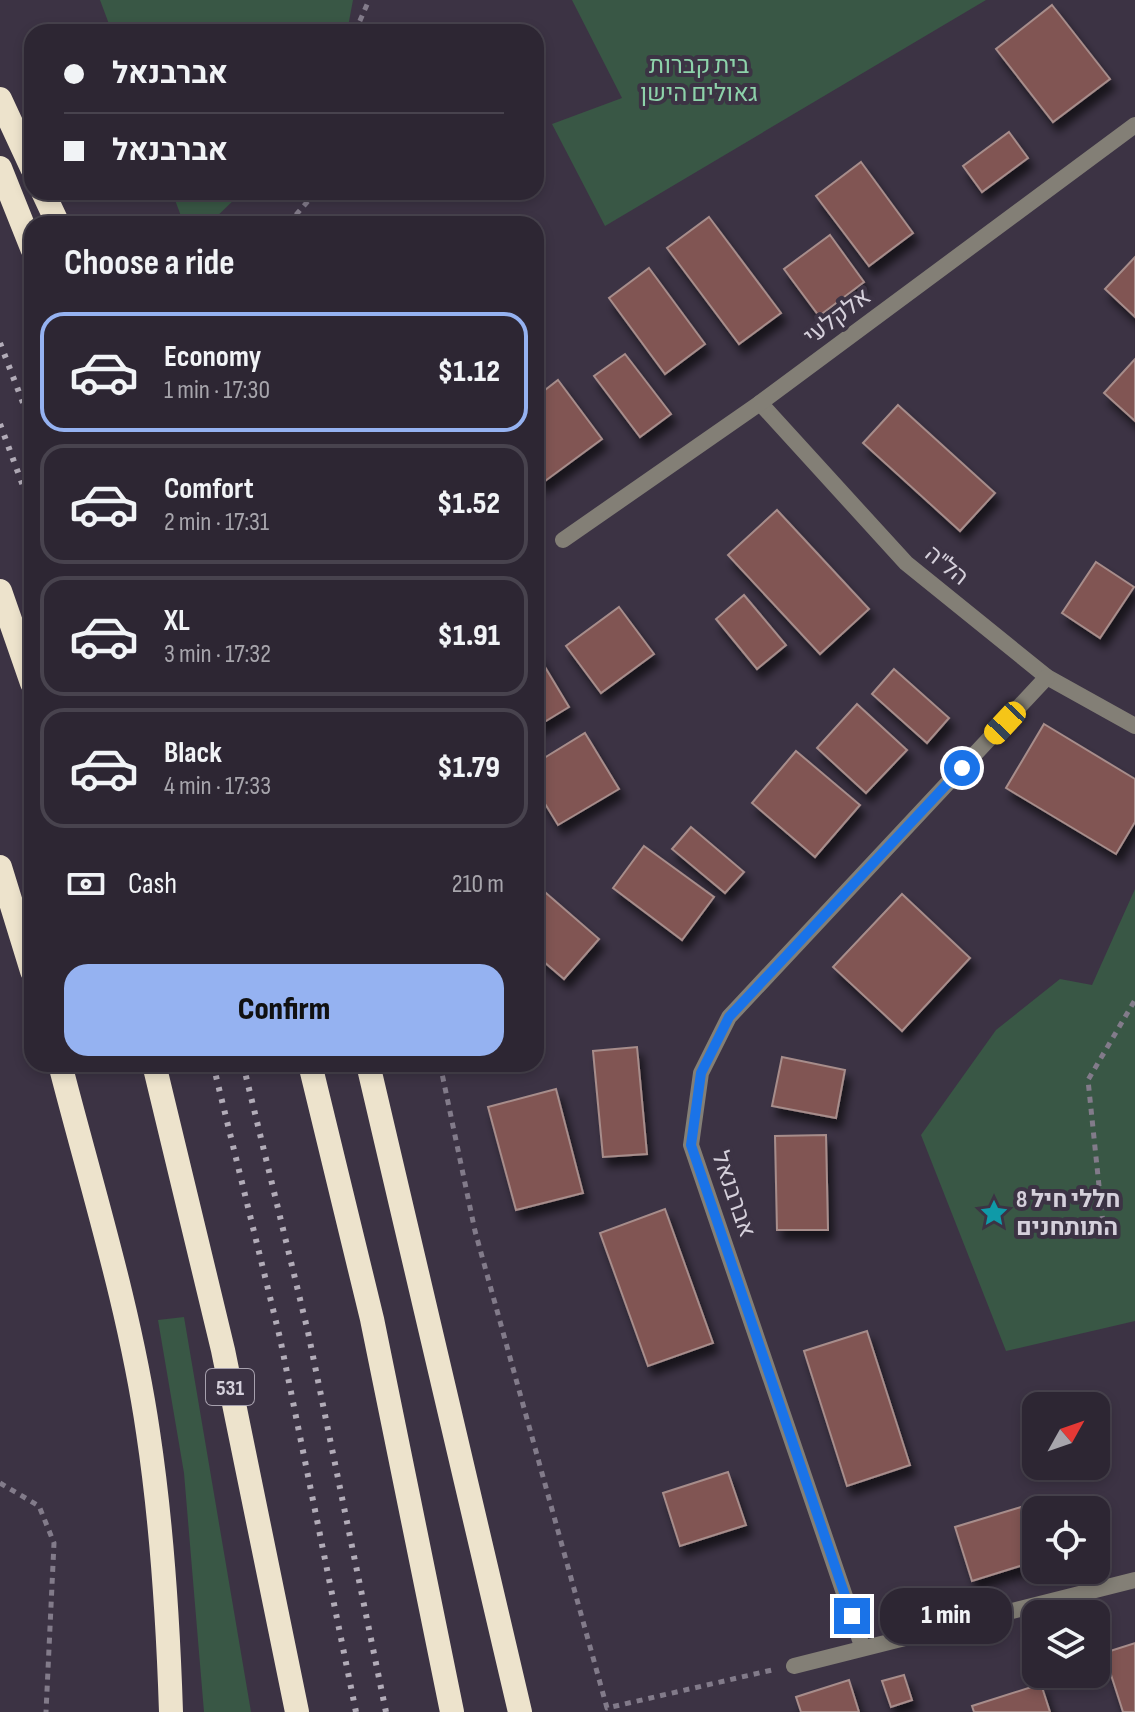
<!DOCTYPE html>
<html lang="en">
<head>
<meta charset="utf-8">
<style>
  body { margin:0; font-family:"Sofia Sans Condensed",Heebo,sans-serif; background:#39323f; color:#f1f3f6; height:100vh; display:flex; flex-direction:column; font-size:30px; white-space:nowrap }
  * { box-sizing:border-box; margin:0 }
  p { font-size:26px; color:#a7a5ac }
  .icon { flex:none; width:44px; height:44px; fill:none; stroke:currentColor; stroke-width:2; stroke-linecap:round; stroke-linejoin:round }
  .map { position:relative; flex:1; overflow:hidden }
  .panel { position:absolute; left:24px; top:216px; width:520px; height:856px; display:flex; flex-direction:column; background:#2d2633; border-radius:24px; box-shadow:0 4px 12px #0003,0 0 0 2px #48434e }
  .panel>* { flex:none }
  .banner { position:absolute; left:24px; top:24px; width:520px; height:176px; border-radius:24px; box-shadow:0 4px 12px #0003,0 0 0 2px #48434e; display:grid; align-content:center; height:176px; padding:0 40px; background:#2d2633 }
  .needle { width:52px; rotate:50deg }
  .controls { position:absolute; left:1022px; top:1392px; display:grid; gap:16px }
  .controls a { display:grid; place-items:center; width:88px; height:88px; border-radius:16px; background:#2d2633; box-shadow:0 4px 12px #0003,0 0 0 2px #48434e; font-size:40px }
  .end { position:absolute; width:36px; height:36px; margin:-18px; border:10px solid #1a73e8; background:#fff; box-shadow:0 0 0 4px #fff }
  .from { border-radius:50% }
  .bubble { position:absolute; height:56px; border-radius:24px; background:#2d2633; box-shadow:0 4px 12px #0003,0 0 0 2px #48434e; font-size:26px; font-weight:800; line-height:56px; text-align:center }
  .car { position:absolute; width:24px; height:48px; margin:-24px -12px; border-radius:10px; box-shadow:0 0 6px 2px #0007; background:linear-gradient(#f5c518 24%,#345 0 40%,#f5c518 0 76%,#345 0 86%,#f5c518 0) }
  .banner b { display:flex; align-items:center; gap:28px; height:76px; font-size:30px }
  .banner b+b { border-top:2px solid #48434e }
  .banner i { width:20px; height:20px; background:#f1f3f6 }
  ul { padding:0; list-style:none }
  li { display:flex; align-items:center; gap:24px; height:120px; margin:0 16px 12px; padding:0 24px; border:4px solid #48434e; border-radius:24px }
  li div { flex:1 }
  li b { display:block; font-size:30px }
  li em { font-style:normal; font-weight:800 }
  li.on { border-color:#95b2f1 }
  li>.icon { width:72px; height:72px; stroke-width:1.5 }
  h2 { padding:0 40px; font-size:36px; line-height:96px }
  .pay { display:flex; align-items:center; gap:20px; height:88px; padding:0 40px; font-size:30px }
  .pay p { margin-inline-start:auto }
  .cta { display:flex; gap:16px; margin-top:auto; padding:16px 40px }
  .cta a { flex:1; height:92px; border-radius:24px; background:#95b2f1; color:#111; font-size:32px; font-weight:800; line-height:92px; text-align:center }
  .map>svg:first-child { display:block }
</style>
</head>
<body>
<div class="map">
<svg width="1135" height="1712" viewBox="0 0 1135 1712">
  <defs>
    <filter id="shadow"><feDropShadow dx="5" dy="9" stdDeviation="4" flood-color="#0009"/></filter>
  </defs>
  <rect width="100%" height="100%" fill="#3c3344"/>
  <g fill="#395745">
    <path d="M100,0H353L347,32H112Z"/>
    <path d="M572,0H986L605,226L552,124L622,98Z"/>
    <path d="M172,192H242L209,224H184Z"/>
    <path d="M1135,889V1321L1006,1351L921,1135L996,1030L1060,979L1092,985Z"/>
    <path d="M184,1317L251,1712H204L184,1473L158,1320Z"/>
  </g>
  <g fill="#815553" stroke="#a78d8b" stroke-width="2" filter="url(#shadow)">
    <path d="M1052,5L1110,79L1053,122L996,49Z"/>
    <path d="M1009,132L1028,158L982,192L963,166Z"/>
    <path d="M861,162L913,233L869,266L816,196Z"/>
    <path d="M709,217L781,313L739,344L667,248Z"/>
    <path d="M830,235L864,282L819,316L784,269Z"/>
    <path d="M1135,257V317L1105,289Z"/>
    <path d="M649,268L705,344L665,374L609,298Z"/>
    <path d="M625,354L671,414L640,437L594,376Z"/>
    <path d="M1135,359V421L1104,393Z"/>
    <path d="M558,380L602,439L541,484L536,478V397Z"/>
    <path d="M898,405L995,493L960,531L863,443Z"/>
    <path d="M777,510L869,609L820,654L728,555Z"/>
    <path d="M1096,562L1134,587L1100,638L1062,613Z"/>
    <path d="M744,595L786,645L757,669L716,619Z"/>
    <path d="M619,607L654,654L601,693L566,646Z"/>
    <path d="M536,652L569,707L536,727Z"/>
    <path d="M894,669L949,718L927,743L872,694Z"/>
    <path d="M857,704L907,750L866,793L817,748Z"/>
    <path d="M1044,724L1135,779V822L1116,854L1006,788Z"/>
    <path d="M585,733L619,789L558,825L536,789V763Z"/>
    <path d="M796,751L860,805L815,857L752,803Z"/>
    <path d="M691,827L744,872L725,893L672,849Z"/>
    <path d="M644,846L714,897L682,940L613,888Z"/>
    <path d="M546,893L599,939L564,979L536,955V904Z"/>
    <path d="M902,894L970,958L902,1031L833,967Z"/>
    <path d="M637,1047L647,1154L603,1157L593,1051Z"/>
    <path d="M782,1057L845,1070L836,1118L772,1106Z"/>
    <path d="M556,1089L583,1193L516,1210L488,1107Z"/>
    <path d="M826,1135L828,1230H777L775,1136Z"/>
    <path d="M665,1209L713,1343L648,1366L600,1233Z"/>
    <path d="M867,1331L910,1465L847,1486L804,1351Z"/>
    <path d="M728,1472L746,1525L680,1546L663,1493Z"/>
    <path d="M1021,1507L1036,1561L972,1581L955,1527Z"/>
    <path d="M1135,1643V1712H1123L1104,1653Z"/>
    <path d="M904,1675L912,1700L891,1707L882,1681Z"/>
    <path d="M849,1680L859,1712H801L796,1697Z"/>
    <path d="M1041,1684L1050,1712H974L972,1706Z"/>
  </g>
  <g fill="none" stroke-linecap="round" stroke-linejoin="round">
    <g stroke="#827b8a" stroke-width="5" stroke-dasharray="6 6" stroke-linecap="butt">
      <path d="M355,32L369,0"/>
      <path d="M288,224L316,192"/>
      <path d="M536,557L545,551"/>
      <path d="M440,1064L475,1231L607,1708L772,1670"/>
      <path d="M1104,1234L1088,1080L1135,1000"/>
      <path d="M0,1483L39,1506L54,1543L46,1712"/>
    </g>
    <g stroke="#837f76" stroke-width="16">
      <path d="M760,403L906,563L1047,677L1135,726"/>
      <path d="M563,540L760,403L1135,125"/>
      <path d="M862,1646L691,1145L701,1073L729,1017L1047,677"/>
      <path d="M794,1666L1135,1580"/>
    </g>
    <g stroke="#ede3cc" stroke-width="24">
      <path d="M0,99L32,168"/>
      <path d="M0,168L32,248"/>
      <path d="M43,192L58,224"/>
      <path d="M0,591L32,683"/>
      <path d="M0,867L32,971"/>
      <path d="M60,1064C91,1185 130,1308 148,1432C162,1525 168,1619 171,1712"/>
      <path d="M154,1064L223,1350L297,1712"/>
      <path d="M310,1064L372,1319L452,1712"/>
      <path d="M368,1064L520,1712"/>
    </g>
    <g stroke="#b2acb8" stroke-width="6" stroke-dasharray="4 8" stroke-linecap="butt">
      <path d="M0,343L32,426"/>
      <path d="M0,424L32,510"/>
      <path d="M213,1064L280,1338L356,1712"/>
      <path d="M243,1064L308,1332L386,1712"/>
    </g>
  </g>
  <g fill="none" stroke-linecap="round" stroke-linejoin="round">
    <path stroke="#1a73e8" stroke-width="10" d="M852,1616L691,1145L701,1073L729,1017L962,768"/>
  </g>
  <defs>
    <symbol id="sight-bare" viewBox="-9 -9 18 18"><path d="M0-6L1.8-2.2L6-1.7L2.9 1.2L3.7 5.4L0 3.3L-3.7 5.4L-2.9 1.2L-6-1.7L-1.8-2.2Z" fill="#0f9aa8" stroke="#3c3344" stroke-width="2.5" paint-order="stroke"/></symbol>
  </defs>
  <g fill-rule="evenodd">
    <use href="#sight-bare" x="974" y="1193" width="40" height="40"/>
  </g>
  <g text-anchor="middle" stroke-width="8" stroke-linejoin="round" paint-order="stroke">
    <rect fill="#3c3344" stroke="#a7a1ae" stroke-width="2" x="206" y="1369" width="48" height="36" rx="6"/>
    <g font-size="22" font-weight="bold" fill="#d5d0db">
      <text x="230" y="1395">531</text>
    </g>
    <g font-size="24" fill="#8dd2aa" stroke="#3c3344">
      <text x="699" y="73">בית קברות<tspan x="699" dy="28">גאולים הישן</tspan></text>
    </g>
    <g font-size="24" fill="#d5d0db" stroke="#3c3344">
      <text transform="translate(837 316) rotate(-37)" y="8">אלקלעי</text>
      <text transform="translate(947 565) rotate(39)" y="8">הל"ה</text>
      <text transform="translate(734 1194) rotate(71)" y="8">אברבנאל</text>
    </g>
    <g font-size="24" font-weight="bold" fill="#d5d0db" stroke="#3c3344" text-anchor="start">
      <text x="1016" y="1207">8 חללי חיל<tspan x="1016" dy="28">התותחנים</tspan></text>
    </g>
  </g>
</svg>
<div class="controls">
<a><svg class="needle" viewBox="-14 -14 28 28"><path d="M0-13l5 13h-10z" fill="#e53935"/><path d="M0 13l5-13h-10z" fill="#a7a5ac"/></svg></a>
<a><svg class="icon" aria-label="locate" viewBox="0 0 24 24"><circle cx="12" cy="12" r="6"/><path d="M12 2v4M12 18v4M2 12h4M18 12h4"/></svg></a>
<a><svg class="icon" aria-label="layers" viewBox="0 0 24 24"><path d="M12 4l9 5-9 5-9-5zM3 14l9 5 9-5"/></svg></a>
</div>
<i class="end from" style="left:962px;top:768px"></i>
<i class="end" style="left:852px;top:1616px"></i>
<div class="bubble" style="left:880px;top:1588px;width:132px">1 min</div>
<i class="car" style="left:1005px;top:723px;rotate:223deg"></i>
<div class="banner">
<b><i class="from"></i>אברבנאל</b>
<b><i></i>אברבנאל</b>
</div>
<section class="panel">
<h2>Choose a ride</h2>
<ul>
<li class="on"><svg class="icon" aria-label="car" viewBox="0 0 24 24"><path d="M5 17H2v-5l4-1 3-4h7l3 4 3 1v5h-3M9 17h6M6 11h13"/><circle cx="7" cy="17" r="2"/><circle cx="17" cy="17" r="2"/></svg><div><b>Economy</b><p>1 min · 17:30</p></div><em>$1.12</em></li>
<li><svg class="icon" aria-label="car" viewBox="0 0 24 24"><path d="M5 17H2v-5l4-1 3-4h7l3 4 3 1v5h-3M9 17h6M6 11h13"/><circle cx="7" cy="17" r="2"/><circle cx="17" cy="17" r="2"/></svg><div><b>Comfort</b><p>2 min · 17:31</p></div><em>$1.52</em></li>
<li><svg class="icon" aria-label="car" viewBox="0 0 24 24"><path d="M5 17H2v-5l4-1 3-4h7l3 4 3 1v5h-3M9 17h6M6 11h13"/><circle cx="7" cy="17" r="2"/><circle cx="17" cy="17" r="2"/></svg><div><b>XL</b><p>3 min · 17:32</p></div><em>$1.91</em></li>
<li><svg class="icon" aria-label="car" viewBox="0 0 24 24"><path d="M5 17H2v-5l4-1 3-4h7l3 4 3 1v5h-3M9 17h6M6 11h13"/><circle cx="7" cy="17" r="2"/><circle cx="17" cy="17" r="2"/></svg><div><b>Black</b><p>4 min · 17:33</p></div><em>$1.79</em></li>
</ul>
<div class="pay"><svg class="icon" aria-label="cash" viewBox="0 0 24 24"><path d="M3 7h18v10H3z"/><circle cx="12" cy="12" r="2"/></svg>Cash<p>210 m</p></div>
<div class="cta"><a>Confirm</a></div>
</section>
</div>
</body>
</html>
